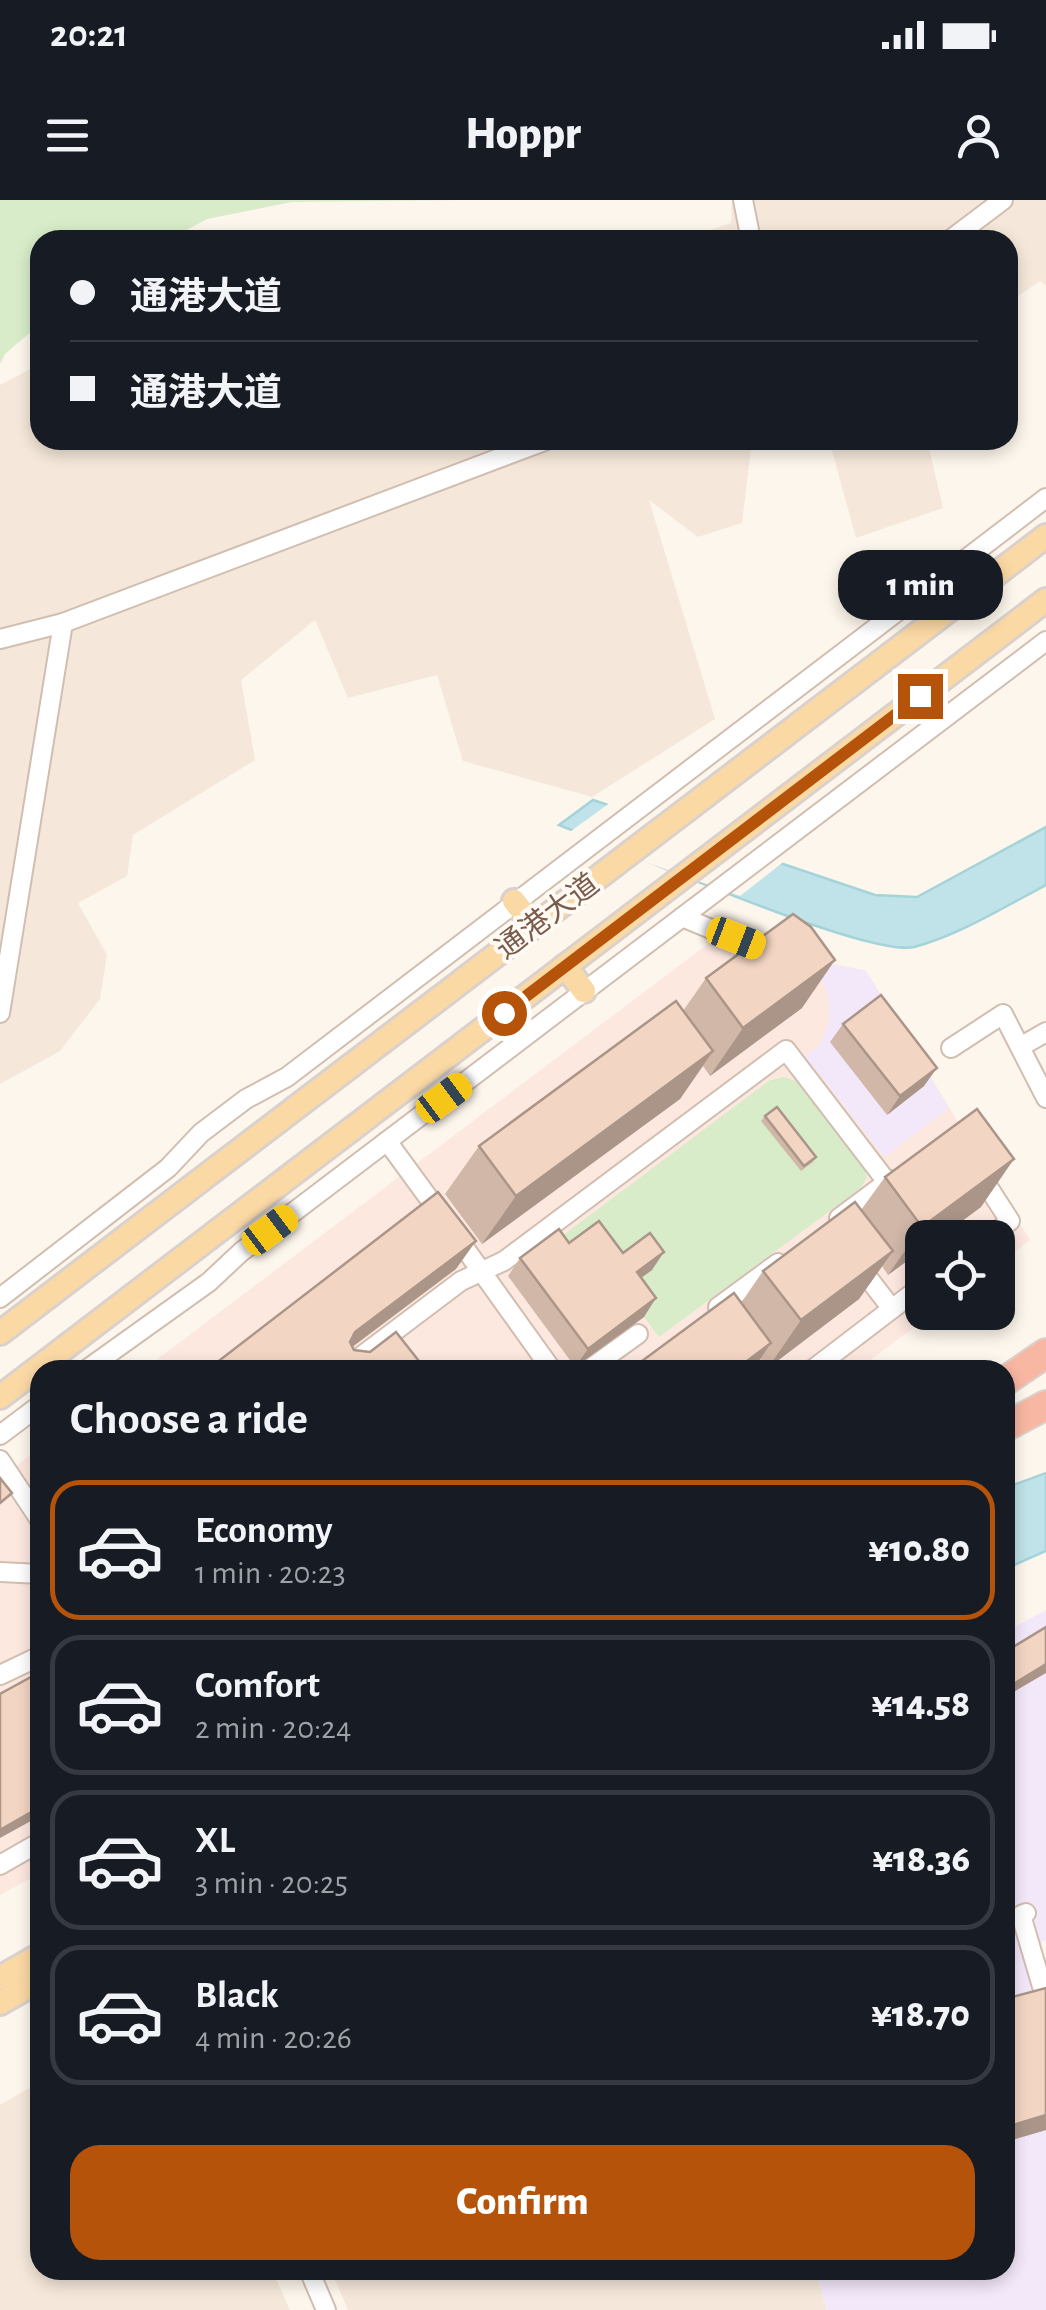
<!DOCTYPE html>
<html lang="en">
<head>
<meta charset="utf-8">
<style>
  body { margin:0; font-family:"Alegreya Sans","Noto Sans SC",sans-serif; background:#242831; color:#f1f3f6; height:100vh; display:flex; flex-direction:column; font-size:38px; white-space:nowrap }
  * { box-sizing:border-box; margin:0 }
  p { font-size:32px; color:#9ea1a6 }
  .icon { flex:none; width:55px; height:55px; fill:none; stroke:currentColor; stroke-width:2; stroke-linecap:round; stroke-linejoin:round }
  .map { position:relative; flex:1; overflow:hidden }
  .sheet { position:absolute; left:30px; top:1160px; width:985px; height:920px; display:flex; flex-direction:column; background:#171b24; border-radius:30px; box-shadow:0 5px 15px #0003 }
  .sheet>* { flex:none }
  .guide { position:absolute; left:30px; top:30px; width:988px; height:220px; border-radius:30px; box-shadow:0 5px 15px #0003; display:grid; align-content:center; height:220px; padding:0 40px; background:#171b24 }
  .fabs { position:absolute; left:905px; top:1020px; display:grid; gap:20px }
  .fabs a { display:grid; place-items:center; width:110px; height:110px; border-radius:20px; background:#171b24; box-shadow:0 5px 15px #0003; font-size:50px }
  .end { position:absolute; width:45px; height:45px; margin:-22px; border:12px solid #b45309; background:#fff; box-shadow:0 0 0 5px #fff }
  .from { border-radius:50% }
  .bubble { position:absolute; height:70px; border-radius:30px; background:#171b24; box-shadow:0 5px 15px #0003; font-size:32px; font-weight:800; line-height:70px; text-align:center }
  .car { position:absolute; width:30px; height:60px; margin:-30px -15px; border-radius:12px; box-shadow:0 0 8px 2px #0007; background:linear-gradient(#f5c518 24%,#345 0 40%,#f5c518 0 76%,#345 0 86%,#f5c518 0) }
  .guide b { display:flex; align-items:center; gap:35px; height:95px; font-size:38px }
  .guide b+b { border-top:2px solid #363941 }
  .guide i { width:25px; height:25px; background:#f1f3f6 }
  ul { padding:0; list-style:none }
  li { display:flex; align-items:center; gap:30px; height:140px; margin:0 20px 15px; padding:0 20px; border:5px solid #363941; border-radius:30px }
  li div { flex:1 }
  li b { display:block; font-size:38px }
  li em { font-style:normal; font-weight:800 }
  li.current { border-color:#b45309 }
  li>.icon { width:90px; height:90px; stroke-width:1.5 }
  h2 { padding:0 40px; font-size:45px; line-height:120px }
  .primary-button { display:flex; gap:20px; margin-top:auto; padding:20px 40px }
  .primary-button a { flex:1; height:115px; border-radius:30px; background:#b45309; color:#fff; font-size:40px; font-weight:800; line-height:115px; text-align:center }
  .status { display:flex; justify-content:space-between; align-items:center; height:70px; padding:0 50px; background:#171b24; direction:ltr }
  .status svg { height:28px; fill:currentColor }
  header { display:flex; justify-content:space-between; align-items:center; height:130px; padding:0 40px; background:#171b24; font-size:45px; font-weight:800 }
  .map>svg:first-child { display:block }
</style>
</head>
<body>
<div class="status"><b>20:21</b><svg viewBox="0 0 49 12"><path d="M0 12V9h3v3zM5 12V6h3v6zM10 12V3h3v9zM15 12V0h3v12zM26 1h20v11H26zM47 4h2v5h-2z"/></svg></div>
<header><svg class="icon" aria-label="menu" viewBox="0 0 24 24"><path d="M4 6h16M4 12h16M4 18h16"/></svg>Hoppr<svg class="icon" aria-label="person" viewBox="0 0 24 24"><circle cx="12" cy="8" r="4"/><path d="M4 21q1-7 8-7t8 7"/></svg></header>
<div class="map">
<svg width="1046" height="2110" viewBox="0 0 1046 2110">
  <rect width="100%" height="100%" fill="#fdf6ec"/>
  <g fill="#f5e8da">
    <path d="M732,0H1046V86L1040,81L1008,103V40H681L731,23Z"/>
    <path d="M40,164V240H752L742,323L698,337L649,300L715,519L592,597L463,561L437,475L348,498L315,420L241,480L255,560L133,635L127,676L78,703L107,755L100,799L60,851L0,884V185Z"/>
    <path d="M829,240H927L943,308L856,338Z"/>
    <path d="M40,1882V2070H272L290,2110H0V1905Z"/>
    <path d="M331,2070H815L827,2110H348Z"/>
  </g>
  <g fill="#fde8e0">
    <path d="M737,722L813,760L866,771L1030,1040L998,1064V1038H922V1112L933,1113L857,1170H143Z"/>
    <path d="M40,1248V1673L0,1695V1278Z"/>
  </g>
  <g fill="#f3e8fa">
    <path d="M813,760L866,771L949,908L884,957L805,856L822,842L829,820L828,795Z"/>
    <path d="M1046,1410V1740L1035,1747L1046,1785V2110H827L815,2070H1005V1432Z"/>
  </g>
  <g fill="#d8ecc9">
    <path d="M0,0H461L292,2L207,19L168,40H40V124L5,154L0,164Z"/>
    <path d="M784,877L796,881L864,966L867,977L861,988L659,1137L586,1040L546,1048L770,880Z"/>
  </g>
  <g fill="#bfe3e8" stroke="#a5d3da" stroke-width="2.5">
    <path d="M593,600L875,695L917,697L1046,627V685C1004,707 959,735 914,747C868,758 617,648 559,625Z"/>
    <path d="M1046,1273V1351L1005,1369V1288Z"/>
  </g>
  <path fill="#fdf6ec" d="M611,602L684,626L786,660L740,696L567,634Z"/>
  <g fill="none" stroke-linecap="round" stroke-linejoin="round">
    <defs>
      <g id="minor">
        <path d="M743,0L751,40"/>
        <path d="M950,40L1003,0"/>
        <path d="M0,439L63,423L547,240"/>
        <path d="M682,717L769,753"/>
        <path d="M0,813L63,423"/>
        <path d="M1020,847L1046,832"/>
        <path d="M951,848L1003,814L1046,898"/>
        <path d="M387,941L441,1015"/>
        <path d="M979,973L1010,1021L988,1038"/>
        <path d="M839,1018L890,980"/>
        <path d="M456,1036L552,1170"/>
        <path d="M859,1066L892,1109"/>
        <path d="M0,1098L168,968L201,933L246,899L287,877L1046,298"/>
        <path d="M718,1107L778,1063"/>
        <path d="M86,1170L209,1082L241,1052L1046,441"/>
        <path d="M343,1170L461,1081L504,1061L786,850L887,982"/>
        <path d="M588,1170L638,1134"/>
        <path d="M812,1170L922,1086"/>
        <path d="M0,1235L40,1205"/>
        <path d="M0,1260L40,1320"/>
        <path d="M0,1372L40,1374"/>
        <path d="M0,1475L40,1456"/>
        <path d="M0,1665L40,1642"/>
        <path d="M1026,1713L1021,1715L1046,1800"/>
        <path d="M309,2070L326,2110"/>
      </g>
      <g id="major">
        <path d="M514,701L534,726"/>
        <path d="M565,766L584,791"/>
        <path d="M0,1133L1046,336"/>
        <path d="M0,1197L1046,400"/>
        <path d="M0,1778L40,1755"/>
        <path d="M0,1803L40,1780"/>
      </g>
      <g id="highway">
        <path d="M1005,1181L1046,1153"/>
        <path d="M1005,1227L1046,1205"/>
      </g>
    </defs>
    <use href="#minor" stroke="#d1beb0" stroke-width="22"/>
    <use href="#major" stroke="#dad1cd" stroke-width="28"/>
    <use href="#highway" stroke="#dad1cd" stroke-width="32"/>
    <use href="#minor" stroke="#fff" stroke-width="18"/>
    <use href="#major" stroke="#fbd9a5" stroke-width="22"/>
    <use href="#highway" stroke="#f7b7a3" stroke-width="28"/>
  </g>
  <g fill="#d1b7a8">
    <path d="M706,778L802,808L710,876L703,866L680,899L482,1044L445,994L479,946L683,811Z"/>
    <path d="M843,824L924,886L887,915L830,842Z"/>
    <path d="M765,916L816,957L813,962L801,971L761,921Z"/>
    <path d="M885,977L981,1007L939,1038H922V1050L888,1075L882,1066L859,1099L768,1168L761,1159L753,1170H635L642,1161L741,1103L763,1071L861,1010Z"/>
    <path d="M569,1043L623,1053L652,1070L641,1078L644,1117L575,1167L508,1076L520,1058Z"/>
    <path d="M1046,1788V1930L1005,1942V1799Z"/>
  </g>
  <g fill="#aa9588">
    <path d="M835,760L802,808L710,876L743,828Z"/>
    <path d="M713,851L680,899L482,1044L516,996Z"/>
    <path d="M937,868L924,886L887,915L900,896Z"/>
    <path d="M1014,959L981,1007L939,1038H922V1050L888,1075L922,1027Z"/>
    <path d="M476,1041L456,1069L335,1160L355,1132Z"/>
    <path d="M893,1051L859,1099L768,1168L801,1120Z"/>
    <path d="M664,1052L652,1070L624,1090L637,1072Z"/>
    <path d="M656,1098L644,1117L575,1167L588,1149Z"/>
    <path d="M771,1143L753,1170H735Z"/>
    <path d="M1046,1464V1473L1005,1497L1007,1488Z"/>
    <path d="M40,1607V1616L0,1638V1630Z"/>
    <path d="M1046,1915V1930L1005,1942V1932L1010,1926Z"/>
  </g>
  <g fill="#f3d5c3" stroke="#aa9588" stroke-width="2.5">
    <path d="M793,714L811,727L835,760L743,828L706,778Z"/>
    <path d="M881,795L937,868L900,896L843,824Z"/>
    <path d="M676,801L713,851L516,996L479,946Z"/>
    <path d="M777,907L816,957L804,966L765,916Z"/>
    <path d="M977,909L1014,959L922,1027L885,977Z"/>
    <path d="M438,992L476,1041L355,1132L350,1142L354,1150L370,1152L396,1132L426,1170H319L314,1164L307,1170H207Z"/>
    <path d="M855,1002L893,1051L801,1120L763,1071Z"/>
    <path d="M599,1021L623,1053L650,1033L664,1052L637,1072L656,1098L588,1149L520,1058L559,1029L569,1043Z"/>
    <path d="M734,1093L771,1143L735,1170H648L642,1161Z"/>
    <path d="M0,1278L12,1293L0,1303Z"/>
    <path d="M1046,1427V1464L1007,1488L1005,1486V1452Z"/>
    <path d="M40,1472V1607L0,1630V1494Z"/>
    <path d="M1046,1788V1915L1010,1926L1005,1909V1799Z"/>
  </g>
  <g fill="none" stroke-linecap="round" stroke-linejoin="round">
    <path stroke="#b45309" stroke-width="12" d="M504,813L920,496"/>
  </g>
  <g text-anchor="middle" stroke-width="8" stroke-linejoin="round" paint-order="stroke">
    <g font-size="30" fill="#7a5c4d" stroke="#fffaf3">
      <text transform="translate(547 716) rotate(-37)" y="10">通港大道</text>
    </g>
  </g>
</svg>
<div class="fabs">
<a><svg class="icon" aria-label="locate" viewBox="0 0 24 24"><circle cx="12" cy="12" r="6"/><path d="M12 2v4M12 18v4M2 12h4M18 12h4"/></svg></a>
</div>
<i class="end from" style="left:504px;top:813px"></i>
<i class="end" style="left:920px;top:496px"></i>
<div class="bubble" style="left:838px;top:350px;width:165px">1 min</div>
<i class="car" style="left:736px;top:738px;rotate:111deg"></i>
<i class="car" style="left:444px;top:898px;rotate:53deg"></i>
<i class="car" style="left:270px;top:1030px;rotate:53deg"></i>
<div class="guide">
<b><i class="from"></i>通港大道</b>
<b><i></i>通港大道</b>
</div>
<section class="sheet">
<h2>Choose a ride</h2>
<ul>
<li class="current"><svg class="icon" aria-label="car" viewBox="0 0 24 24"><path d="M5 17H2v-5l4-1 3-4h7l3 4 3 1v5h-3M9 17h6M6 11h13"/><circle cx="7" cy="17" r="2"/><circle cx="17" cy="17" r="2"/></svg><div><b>Economy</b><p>1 min · 20:23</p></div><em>¥10.80</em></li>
<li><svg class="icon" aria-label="car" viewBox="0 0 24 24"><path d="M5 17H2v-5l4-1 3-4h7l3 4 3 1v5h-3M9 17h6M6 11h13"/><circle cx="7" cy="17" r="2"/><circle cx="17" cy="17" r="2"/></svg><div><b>Comfort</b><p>2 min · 20:24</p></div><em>¥14.58</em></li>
<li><svg class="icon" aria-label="car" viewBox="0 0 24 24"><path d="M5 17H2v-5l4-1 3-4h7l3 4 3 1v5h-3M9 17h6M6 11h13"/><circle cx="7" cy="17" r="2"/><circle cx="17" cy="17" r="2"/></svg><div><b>XL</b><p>3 min · 20:25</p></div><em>¥18.36</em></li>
<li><svg class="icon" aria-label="car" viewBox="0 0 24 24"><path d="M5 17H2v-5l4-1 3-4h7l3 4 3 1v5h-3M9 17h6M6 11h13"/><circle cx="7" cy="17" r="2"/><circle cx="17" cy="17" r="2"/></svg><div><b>Black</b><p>4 min · 20:26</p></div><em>¥18.70</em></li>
</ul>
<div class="primary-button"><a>Confirm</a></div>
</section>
</div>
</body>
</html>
